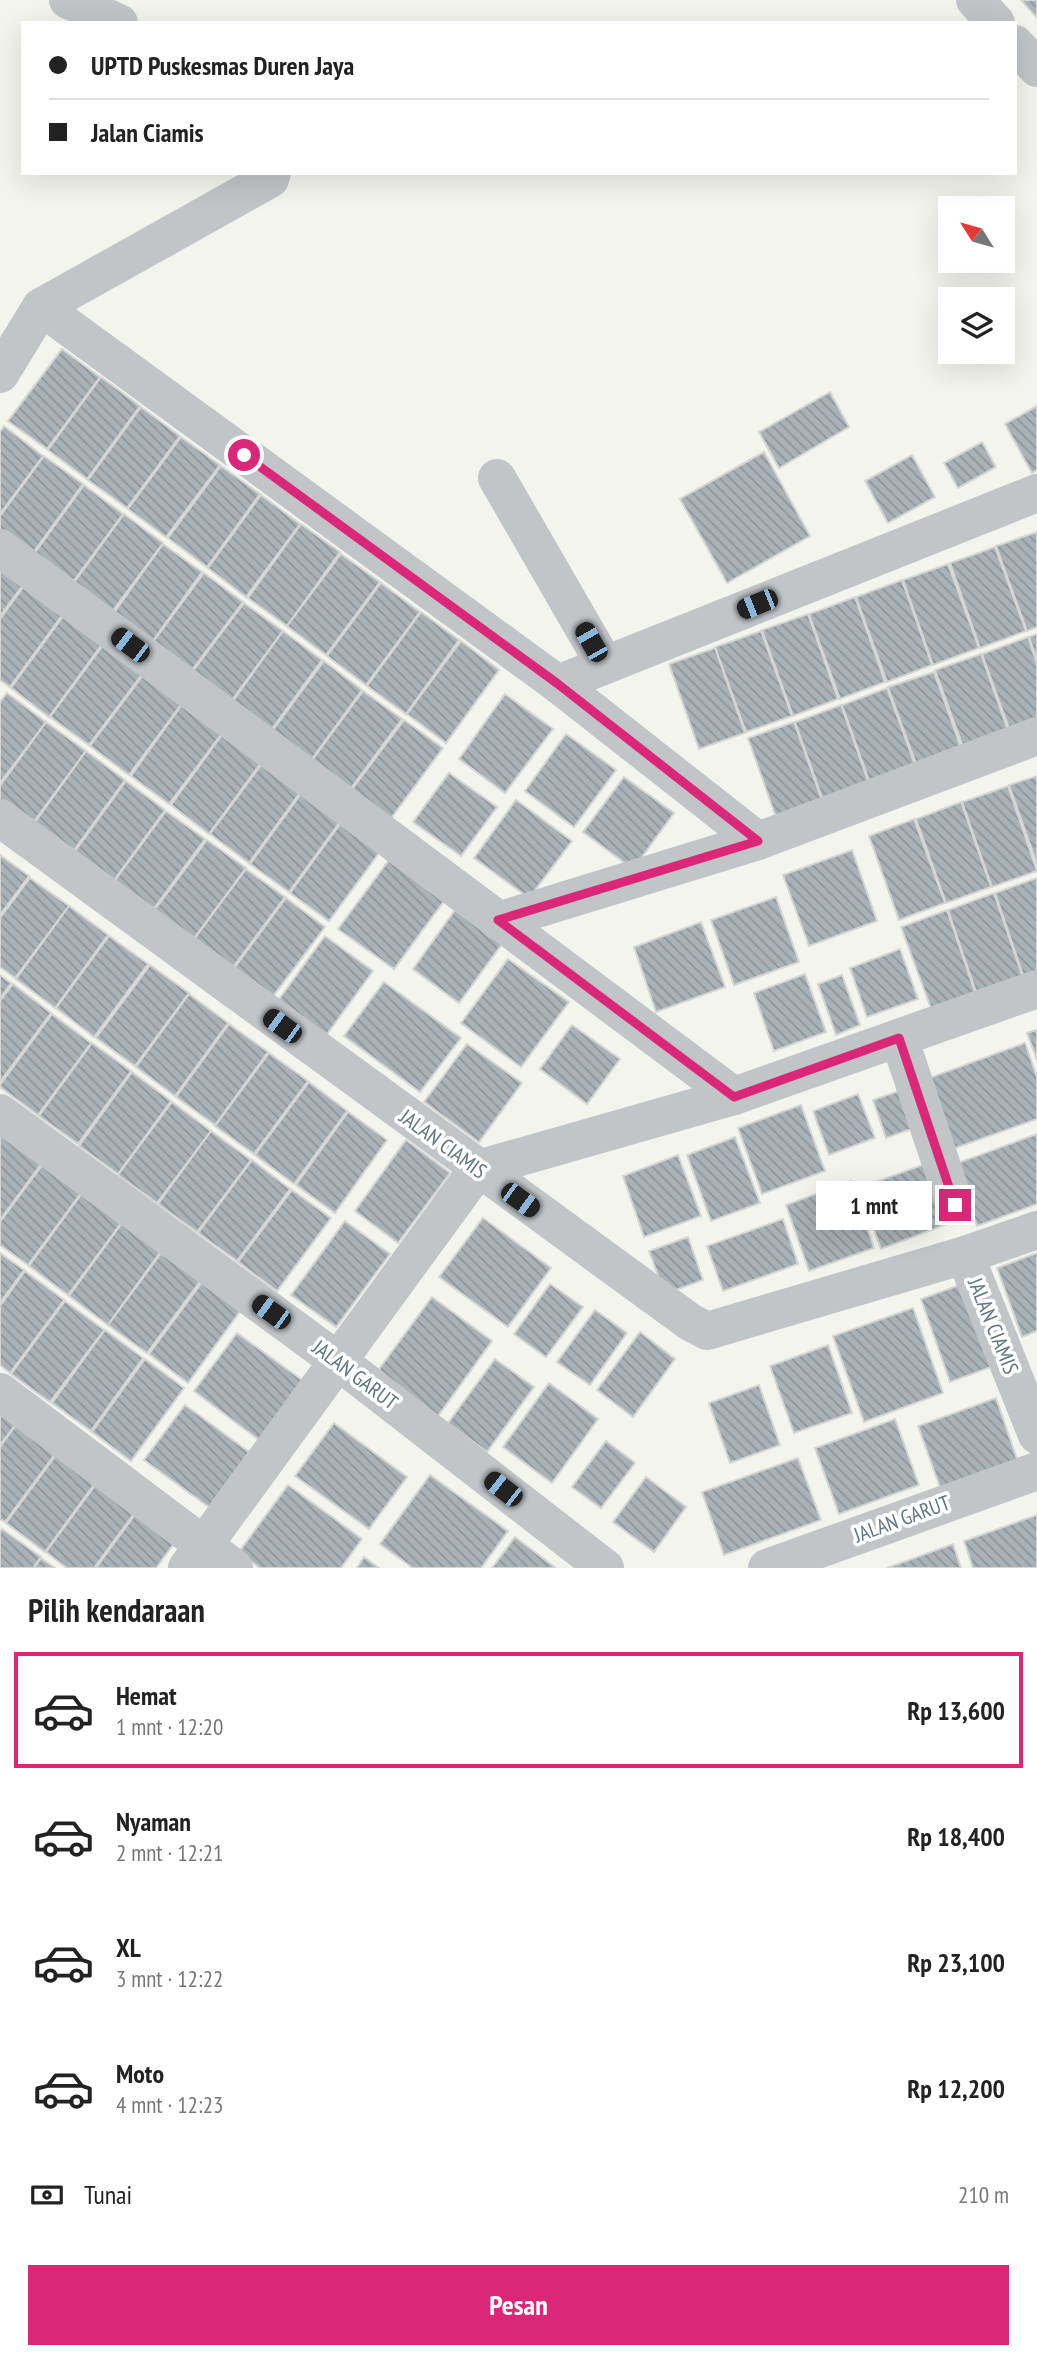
<!DOCTYPE html>
<html lang="id">
<head>
<meta charset="utf-8">
<style>
  body { margin:0; font-family:"PT Sans Narrow",sans-serif; background:#f2f2f2; color:#222; height:100vh; display:flex; flex-direction:column; font-size:26px; white-space:nowrap }
  * { box-sizing:border-box; margin:0 }
  p { font-size:23px; color:#767676 }
  .icon { flex:none; width:38px; height:38px; fill:none; stroke:currentColor; stroke-width:2; stroke-linecap:round; stroke-linejoin:round }
  .map { position:relative; height:1568px; overflow:hidden }
  .drawer { display:flex; flex-direction:column; background:#fff; flex:1 }
  .drawer>* { flex:none }
  .banner { position:absolute; left:21px; top:21px; width:996px; height:154px; border-radius:0px; box-shadow:0 7px 28px #0002; display:grid; align-content:center; height:154px; padding:0 28px; background:#fff }
  .needle { width:46px; rotate:307deg }
  .tools { position:absolute; left:938px; top:196px; display:grid; gap:14px }
  .tools a { display:grid; place-items:center; width:77px; height:77px; border-radius:0px; background:#fff; box-shadow:0 7px 28px #0002; font-size:35px }
  .end { position:absolute; width:32px; height:32px; margin:-16px; border:9px solid #db2777; background:#fff; box-shadow:0 0 0 4px #fff }
  .from { border-radius:50% }
  .bubble { position:absolute; height:49px; border-radius:0px; background:#fff; box-shadow:0 7px 28px #0002; font-size:23px; font-weight:700; line-height:49px; text-align:center }
  .car { position:absolute; width:21px; height:42px; margin:-21px -10px; border-radius:9px; box-shadow:0 0 5px 2px #0007; background:linear-gradient(#222 24%,#8ab4d8 0 40%,#222 0 76%,#8ab4d8 0 86%,#222 0) }
  .banner b { display:flex; align-items:center; gap:24px; height:66px; font-size:26px }
  .banner b+b { border-top:2px solid #e0e0e0 }
  .banner i { width:18px; height:18px; background:#222 }
  ul { padding:0; list-style:none }
  li { display:flex; align-items:center; gap:21px; height:116px; margin:0 14px 10px; padding:0 14px; border:4px solid transparent; border-radius:0px }
  li div { flex:1 }
  li b { display:block; font-size:26px }
  li em { font-style:normal; font-weight:700 }
  li.on { border-color:#db2777 }
  li>.icon { width:63px; height:63px; stroke-width:1.5 }
  h2 { padding:0 28px; font-size:32px; line-height:84px }
  .pay { display:flex; align-items:center; gap:18px; height:77px; padding:0 28px; font-size:26px }
  .pay p { margin-inline-start:auto }
  .button { display:flex; gap:14px; margin-top:auto; padding:14px 28px }
  .button a { flex:1; height:80px; border-radius:0px; background:#db2777; color:#fff; font-size:28px; font-weight:700; line-height:80px; text-align:center }
  .map>svg:first-child { display:block }
</style>
</head>
<body>
<div class="map">
<svg width="1037" height="1568" viewBox="0 0 1037 1568">
  <defs>
    <pattern id="building-back-hatch" width="6" height="6" patternUnits="userSpaceOnUse" patternTransform="scale(1.75)"><rect width="6" height="6" fill="#a9b2b6"/><path d="M-1 5l2 2M0 0l6 6M5-1l2 2" fill="none" stroke="#8d9599"/></pattern>
  </defs>
  <rect width="100%" height="100%" fill="#f4f4ef"/>
  <g fill="url(#building-back-hatch)" stroke="#d5d5d3" stroke-width="2">
    <path d="M1021,0H1037V18Z"/>
    <path d="M62,349L100,377L47,449L8,421Z"/>
    <path d="M101,377L140,406L87,479L48,450Z"/>
    <path d="M830,392L849,427L779,468L759,432Z"/>
    <path d="M1037,406V470L1032,473L1005,424Z"/>
    <path d="M141,407L180,436L127,508L88,480Z"/>
    <path d="M4,426L43,456L0,514V432Z"/>
    <path d="M181,437L220,465L166,537L128,509Z"/>
    <path d="M982,442L996,467L958,488L944,463Z"/>
    <path d="M764,452L810,536L727,583L680,499Z"/>
    <path d="M912,455L935,497L888,523L865,481Z"/>
    <path d="M44,456L83,484L30,557L0,535V516Z"/>
    <path d="M221,466L260,494L207,567L168,538Z"/>
    <path d="M84,485L123,514L70,586L31,558Z"/>
    <path d="M261,495L300,524L246,597L208,568Z"/>
    <path d="M124,514L163,543L109,616L70,588Z"/>
    <path d="M301,524L340,552L287,626L248,598Z"/>
    <path d="M1037,532V627L1027,631L996,546Z"/>
    <path d="M163,544L202,572L150,645L111,617Z"/>
    <path d="M995,547L1026,631L980,648L950,563Z"/>
    <path d="M341,554L380,582L326,655L287,626Z"/>
    <path d="M948,564L979,648L933,665L903,580Z"/>
    <path d="M0,568L23,585L0,616Z"/>
    <path d="M204,573L243,602L189,674L150,646Z"/>
    <path d="M902,580L932,665L887,682L856,597Z"/>
    <path d="M381,583L420,612L366,685L327,656Z"/>
    <path d="M24,586L63,614L10,687L0,680V619Z"/>
    <path d="M855,597L885,682L840,699L809,614Z"/>
    <path d="M244,603L283,631L229,704L190,675Z"/>
    <path d="M421,612L459,640L406,714L367,686Z"/>
    <path d="M808,614L838,699L793,716L762,630Z"/>
    <path d="M64,615L103,643L49,717L11,688Z"/>
    <path d="M283,631L322,660L269,733L230,705Z"/>
    <path d="M761,631L792,716L746,732L715,647Z"/>
    <path d="M1037,634V660L1029,637Z"/>
    <path d="M1028,637L1037,664V730L1013,739L982,654Z"/>
    <path d="M461,641L499,670L446,743L407,714Z"/>
    <path d="M104,644L143,673L89,745L50,717Z"/>
    <path d="M715,648L745,733L699,749L669,664Z"/>
    <path d="M981,654L1011,739L966,755L935,670Z"/>
    <path d="M324,661L362,690L309,763L270,734Z"/>
    <path d="M934,672L964,756L919,772L888,687Z"/>
    <path d="M144,674L183,702L129,775L90,746Z"/>
    <path d="M887,688L918,773L872,789L842,705Z"/>
    <path d="M363,691L402,719L349,791L310,763Z"/>
    <path d="M7,693L46,722L0,783V702Z"/>
    <path d="M505,694L553,729L505,793L459,759Z"/>
    <path d="M183,703L223,732L169,804L131,776Z"/>
    <path d="M841,705L871,789L825,806L795,722Z"/>
    <path d="M404,720L443,748L389,821L350,792Z"/>
    <path d="M46,722L86,751L32,824L0,800V786Z"/>
    <path d="M794,722L824,806L778,823L748,738Z"/>
    <path d="M224,732L263,760L209,834L171,805Z"/>
    <path d="M566,734L616,770L574,827L525,791Z"/>
    <path d="M86,751L125,780L72,853L33,825Z"/>
    <path d="M264,761L302,790L249,863L210,834Z"/>
    <path d="M449,773L497,807L461,856L413,822Z"/>
    <path d="M1037,776V864L1009,785Z"/>
    <path d="M624,777L674,813L633,869L583,832Z"/>
    <path d="M126,781L165,810L112,883L73,854Z"/>
    <path d="M1008,786L1037,871L992,887L962,802Z"/>
    <path d="M303,791L342,819L289,892L250,864Z"/>
    <path d="M516,800L572,841L529,898L474,858Z"/>
    <path d="M961,802L991,887L946,903L916,819Z"/>
    <path d="M166,811L205,839L152,911L113,883Z"/>
    <path d="M914,819L945,903L899,920L869,836Z"/>
    <path d="M343,820L382,849L329,921L290,893Z"/>
    <path d="M207,840L246,868L192,941L153,912Z"/>
    <path d="M852,850L877,921L809,946L783,875Z"/>
    <path d="M0,855L29,876L0,915Z"/>
    <path d="M389,860L444,901L394,969L338,929Z"/>
    <path d="M246,869L285,897L231,970L192,942Z"/>
    <path d="M30,878L69,906L15,978L0,967V918Z"/>
    <path d="M1037,878V973L1024,978L995,893Z"/>
    <path d="M994,893L1023,978L977,995L948,910Z"/>
    <path d="M776,897L799,962L734,985L711,920Z"/>
    <path d="M286,898L325,927L271,999L232,971Z"/>
    <path d="M69,906L108,935L55,1008L16,979Z"/>
    <path d="M455,910L502,944L459,1003L413,969Z"/>
    <path d="M947,910L976,995L932,1011L901,927Z"/>
    <path d="M701,922L725,987L656,1012L634,947Z"/>
    <path d="M109,936L148,964L94,1037L56,1008Z"/>
    <path d="M325,936L373,971L325,1037L277,1002Z"/>
    <path d="M900,949L918,999L867,1017L850,968Z"/>
    <path d="M508,959L569,1002L521,1067L461,1023Z"/>
    <path d="M150,965L189,993L135,1066L96,1038Z"/>
    <path d="M805,974L826,1032L774,1051L754,993Z"/>
    <path d="M0,975L11,983L0,999Z"/>
    <path d="M842,975L860,1025L836,1035L818,984Z"/>
    <path d="M384,982L461,1038L420,1092L344,1036Z"/>
    <path d="M13,984L51,1013L0,1082V1001Z"/>
    <path d="M189,994L228,1023L175,1096L136,1067Z"/>
    <path d="M52,1014L91,1043L38,1115L0,1087V1085Z"/>
    <path d="M229,1024L268,1052L215,1125L176,1097Z"/>
    <path d="M572,1025L620,1059L587,1104L540,1069Z"/>
    <path d="M1037,1030V1060L1027,1033Z"/>
    <path d="M92,1043L131,1071L78,1144L39,1116Z"/>
    <path d="M1025,1043L1037,1077V1119L947,1151L921,1081Z"/>
    <path d="M467,1044L522,1083L479,1142L424,1102Z"/>
    <path d="M269,1053L308,1081L254,1154L215,1126Z"/>
    <path d="M132,1072L171,1101L118,1174L79,1146Z"/>
    <path d="M309,1082L347,1111L294,1184L255,1155Z"/>
    <path d="M910,1087L923,1125L886,1138L873,1100Z"/>
    <path d="M858,1094L875,1138L829,1155L813,1111Z"/>
    <path d="M172,1102L211,1131L157,1203L118,1175Z"/>
    <path d="M801,1105L825,1171L762,1194L738,1128Z"/>
    <path d="M348,1112L387,1140L335,1213L296,1185Z"/>
    <path d="M211,1131L251,1160L197,1232L158,1204Z"/>
    <path d="M1037,1134V1204L977,1226L955,1164Z"/>
    <path d="M3,1135L42,1163L0,1220V1138Z"/>
    <path d="M735,1137L760,1203L711,1221L687,1155Z"/>
    <path d="M406,1140L450,1173L398,1243L355,1211Z"/>
    <path d="M678,1155L701,1216L644,1237L623,1176Z"/>
    <path d="M252,1160L290,1189L237,1261L198,1233Z"/>
    <path d="M936,1160L958,1220L881,1249L859,1188Z"/>
    <path d="M43,1164L81,1193L28,1265L0,1245V1222Z"/>
    <path d="M851,1181L874,1248L809,1271L786,1205Z"/>
    <path d="M292,1190L331,1218L277,1291L238,1262Z"/>
    <path d="M82,1193L122,1222L68,1295L29,1266Z"/>
    <path d="M483,1218L551,1268L508,1327L439,1277Z"/>
    <path d="M783,1219L798,1264L723,1291L707,1246Z"/>
    <path d="M345,1221L390,1254L336,1327L291,1295Z"/>
    <path d="M122,1223L161,1251L108,1325L69,1296Z"/>
    <path d="M688,1237L703,1280L665,1294L649,1251Z"/>
    <path d="M162,1252L201,1280L147,1353L108,1325Z"/>
    <path d="M0,1253L24,1270L0,1303Z"/>
    <path d="M1037,1253V1331L1022,1337L997,1268Z"/>
    <path d="M25,1271L64,1300L10,1373L0,1365V1306Z"/>
    <path d="M203,1281L241,1310L188,1383L149,1354Z"/>
    <path d="M965,1283L994,1366L950,1382L921,1299Z"/>
    <path d="M550,1284L583,1307L546,1357L514,1334Z"/>
    <path d="M432,1297L492,1341L438,1416L377,1372Z"/>
    <path d="M65,1301L104,1330L50,1402L11,1374Z"/>
    <path d="M913,1308L943,1393L864,1422L833,1336Z"/>
    <path d="M595,1310L627,1333L590,1385L557,1362Z"/>
    <path d="M105,1330L143,1358L91,1431L52,1403Z"/>
    <path d="M640,1332L675,1359L633,1417L597,1390Z"/>
    <path d="M237,1333L302,1380L259,1440L194,1391Z"/>
    <path d="M828,1345L852,1413L794,1433L770,1366Z"/>
    <path d="M145,1359L184,1388L131,1461L92,1432Z"/>
    <path d="M495,1359L534,1387L487,1452L448,1423Z"/>
    <path d="M549,1383L598,1419L552,1483L503,1447Z"/>
    <path d="M759,1385L780,1445L730,1463L709,1403Z"/>
    <path d="M996,1398L1018,1462L941,1490L918,1426Z"/>
    <path d="M185,1405L249,1452L209,1507L144,1460Z"/>
    <path d="M0,1407L19,1420L0,1445Z"/>
    <path d="M895,1419L919,1485L839,1514L815,1448Z"/>
    <path d="M19,1421L58,1450L5,1522L0,1519V1447Z"/>
    <path d="M334,1423L407,1477L369,1529L295,1476Z"/>
    <path d="M606,1441L635,1463L601,1508L572,1487Z"/>
    <path d="M59,1451L98,1479L45,1552L6,1523Z"/>
    <path d="M798,1458L821,1520L724,1555L702,1492Z"/>
    <path d="M430,1475L508,1531L481,1568H413L380,1544Z"/>
    <path d="M646,1477L686,1507L654,1552L613,1522Z"/>
    <path d="M99,1480L138,1508L94,1568H67L46,1552Z"/>
    <path d="M288,1485L362,1539L341,1568H260L239,1552Z"/>
    <path d="M139,1509L178,1538L156,1568H96Z"/>
    <path d="M1037,1515V1568H973L964,1541Z"/>
    <path d="M2,1529L41,1557L33,1568H0V1532Z"/>
    <path d="M515,1537L556,1568H492Z"/>
    <path d="M953,1544L961,1568H887Z"/>
    <path d="M364,1557L379,1568H357Z"/>
    <path d="M41,1558L55,1568H34Z"/>
  </g>
  <g fill="none" stroke-linecap="round" stroke-linejoin="round">
    <g stroke="#c1c5c8" stroke-width="38">
      <path d="M68,0L119,23"/>
      <path d="M975,0L996,23"/>
      <path d="M1015,44L1037,68"/>
      <path d="M41,307L558,684L758,841"/>
      <path d="M0,374L41,307L270,179L272,173"/>
      <path d="M497,478L605,665"/>
      <path d="M0,548L734,1096L1037,989"/>
      <path d="M558,684L1037,493"/>
      <path d="M0,818L690,1322L707,1331L965,1255L1037,1230"/>
      <path d="M498,921L758,841L1037,736"/>
      <path d="M899,1038L955,1205"/>
      <path d="M0,1113L338,1361L605,1568"/>
      <path d="M965,1255L1037,1435"/>
      <path d="M0,1392L234,1568"/>
      <path d="M187,1568L478,1169L734,1096"/>
      <path d="M767,1568L1037,1471"/>
    </g>
  </g>
  <g fill="none" stroke-linecap="round" stroke-linejoin="round">
    <path stroke="#db2777" stroke-width="9" d="M244,455L558,684L758,841L498,920L734,1097L899,1038L955,1205"/>
  </g>
  <g text-anchor="middle" stroke-width="7" stroke-linejoin="round" paint-order="stroke">
    <g font-size="21" fill="#627582" stroke="#fff">
      <text transform="translate(443 1144) rotate(36)" y="7">JALAN CIAMIS</text>
      <text transform="translate(993 1326) rotate(68)" y="7">JALAN CIAMIS</text>
      <text transform="translate(355 1375) rotate(37)" y="7">JALAN GARUT</text>
      <text transform="translate(902 1519) rotate(-20)" y="7">JALAN GARUT</text>
    </g>
  </g>
</svg>
<div class="tools">
<a><svg class="needle" viewBox="-14 -14 28 28"><path d="M0-13l5 13h-10z" fill="#e53935"/><path d="M0 13l5-13h-10z" fill="#767676"/></svg></a>
<a><svg class="icon" aria-label="layers" viewBox="0 0 24 24"><path d="M12 4l9 5-9 5-9-5zM3 14l9 5 9-5"/></svg></a>
</div>
<i class="end from" style="left:244px;top:455px"></i>
<i class="end" style="left:955px;top:1205px"></i>
<div class="bubble" style="left:816px;top:1181px;width:116px">1 mnt</div>
<i class="car" style="left:757px;top:604px;rotate:248deg"></i>
<i class="car" style="left:591px;top:642px;rotate:330deg"></i>
<i class="car" style="left:130px;top:645px;rotate:307deg"></i>
<i class="car" style="left:282px;top:1026px;rotate:306deg"></i>
<i class="car" style="left:520px;top:1200px;rotate:126deg"></i>
<i class="car" style="left:271px;top:1312px;rotate:306deg"></i>
<i class="car" style="left:503px;top:1489px;rotate:308deg"></i>
<div class="banner">
<b><i class="from"></i>UPTD Puskesmas Duren Jaya</b>
<b><i></i>Jalan Ciamis</b>
</div>
</div>
<section class="drawer">
<h2>Pilih kendaraan</h2>
<ul>
<li class="on"><svg class="icon" aria-label="car" viewBox="0 0 24 24"><path d="M5 17H2v-5l4-1 3-4h7l3 4 3 1v5h-3M9 17h6M6 11h13"/><circle cx="7" cy="17" r="2"/><circle cx="17" cy="17" r="2"/></svg><div><b>Hemat</b><p>1 mnt · 12:20</p></div><em>Rp 13,600</em></li>
<li><svg class="icon" aria-label="car" viewBox="0 0 24 24"><path d="M5 17H2v-5l4-1 3-4h7l3 4 3 1v5h-3M9 17h6M6 11h13"/><circle cx="7" cy="17" r="2"/><circle cx="17" cy="17" r="2"/></svg><div><b>Nyaman</b><p>2 mnt · 12:21</p></div><em>Rp 18,400</em></li>
<li><svg class="icon" aria-label="car" viewBox="0 0 24 24"><path d="M5 17H2v-5l4-1 3-4h7l3 4 3 1v5h-3M9 17h6M6 11h13"/><circle cx="7" cy="17" r="2"/><circle cx="17" cy="17" r="2"/></svg><div><b>XL</b><p>3 mnt · 12:22</p></div><em>Rp 23,100</em></li>
<li><svg class="icon" aria-label="car" viewBox="0 0 24 24"><path d="M5 17H2v-5l4-1 3-4h7l3 4 3 1v5h-3M9 17h6M6 11h13"/><circle cx="7" cy="17" r="2"/><circle cx="17" cy="17" r="2"/></svg><div><b>Moto</b><p>4 mnt · 12:23</p></div><em>Rp 12,200</em></li>
</ul>
<div class="pay"><svg class="icon" aria-label="cash" viewBox="0 0 24 24"><path d="M3 7h18v10H3z"/><circle cx="12" cy="12" r="2"/></svg>Tunai<p>210 m</p></div>
<div class="button"><a>Pesan</a></div>
</section>
</body>
</html>
